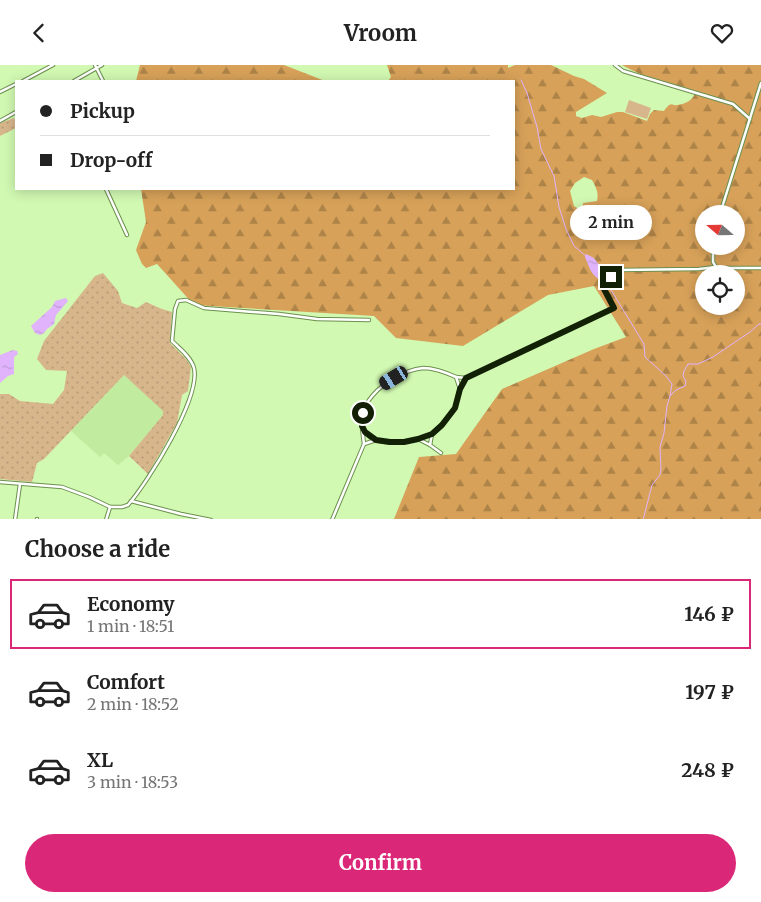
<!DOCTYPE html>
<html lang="en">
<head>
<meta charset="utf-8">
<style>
  body { margin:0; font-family:Merriweather,serif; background:#f6f6f6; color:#222; height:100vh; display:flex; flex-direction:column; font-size:19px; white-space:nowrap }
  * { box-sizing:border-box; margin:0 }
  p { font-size:16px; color:#767676 }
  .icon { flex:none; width:28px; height:28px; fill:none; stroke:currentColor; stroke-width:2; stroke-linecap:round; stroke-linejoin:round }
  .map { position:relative; height:454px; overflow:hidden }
  .panel { display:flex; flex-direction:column; background:#fff; flex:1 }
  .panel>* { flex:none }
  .top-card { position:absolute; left:15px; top:15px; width:500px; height:110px; border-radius:0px; box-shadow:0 2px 12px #0003; display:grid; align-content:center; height:110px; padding:0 25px; background:#fff }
  .needle { width:32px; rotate:290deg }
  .tools { position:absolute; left:695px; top:140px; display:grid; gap:10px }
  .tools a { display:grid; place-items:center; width:50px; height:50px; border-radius:50%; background:#fff; box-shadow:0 2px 12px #0003; font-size:25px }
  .end { position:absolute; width:22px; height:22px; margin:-11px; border:6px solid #122005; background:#fff; box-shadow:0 0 0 2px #fff }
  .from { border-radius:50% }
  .bubble { position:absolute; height:35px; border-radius:18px; background:#fff; box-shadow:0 2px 12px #0003; font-size:16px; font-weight:700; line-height:35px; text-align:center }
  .car { position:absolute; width:15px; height:30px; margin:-15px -8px; border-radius:6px; box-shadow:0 0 4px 1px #0007; background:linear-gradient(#222 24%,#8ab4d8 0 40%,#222 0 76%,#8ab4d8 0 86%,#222 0) }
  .top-card b { display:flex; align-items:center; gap:18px; height:48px; font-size:19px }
  .top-card b+b { border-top:1px solid #e0e0e0 }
  .top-card i { width:12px; height:12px; background:#222 }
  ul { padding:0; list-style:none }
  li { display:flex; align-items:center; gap:15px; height:70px; margin:0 10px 8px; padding:0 15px; border:2px solid transparent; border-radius:0px }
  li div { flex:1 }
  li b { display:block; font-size:19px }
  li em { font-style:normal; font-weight:700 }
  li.on { border-color:#db2777 }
  li>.icon { width:45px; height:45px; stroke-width:1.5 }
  h2 { padding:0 25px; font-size:22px; line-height:60px }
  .cta { display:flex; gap:10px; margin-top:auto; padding:10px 25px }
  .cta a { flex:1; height:58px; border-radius:30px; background:#db2777; color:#fff; font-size:20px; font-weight:700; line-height:58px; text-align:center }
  header { display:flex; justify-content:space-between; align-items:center; height:65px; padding:0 25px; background:#fff; font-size:22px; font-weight:700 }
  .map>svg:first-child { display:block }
</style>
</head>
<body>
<header><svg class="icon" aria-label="back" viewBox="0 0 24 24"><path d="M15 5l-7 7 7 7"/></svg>Vroom<svg class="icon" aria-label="heart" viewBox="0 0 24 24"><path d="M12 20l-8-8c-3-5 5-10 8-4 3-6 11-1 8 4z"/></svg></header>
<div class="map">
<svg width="761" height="455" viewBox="0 0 761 455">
  <defs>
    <pattern id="forest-firs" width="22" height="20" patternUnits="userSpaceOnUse" patternTransform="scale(1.25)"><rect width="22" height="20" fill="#d7a159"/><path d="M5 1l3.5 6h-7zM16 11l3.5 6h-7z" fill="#ad8348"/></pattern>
    <pattern id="garden-dots" width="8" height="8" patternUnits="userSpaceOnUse" patternTransform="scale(1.25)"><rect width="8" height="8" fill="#d8b68c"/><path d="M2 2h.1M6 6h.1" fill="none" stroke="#b89c77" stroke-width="1.8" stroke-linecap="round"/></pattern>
    <pattern id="water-ripples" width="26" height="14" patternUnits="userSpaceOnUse" patternTransform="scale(1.25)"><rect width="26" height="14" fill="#e0b3fc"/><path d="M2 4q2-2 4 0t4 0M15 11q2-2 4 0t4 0" fill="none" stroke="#bf9ad6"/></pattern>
  </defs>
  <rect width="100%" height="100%" fill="#d1f9b2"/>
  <path fill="#c1eca0" d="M124,310L163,345V350L129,391L118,400L104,388L100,392L71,366Z"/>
  <path fill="#d8b68c" d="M629,35L651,43L647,54L625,47Z"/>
  <g fill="url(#forest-firs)" fill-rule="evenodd">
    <path d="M140,0H284L325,16H136Z"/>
    <path d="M387,0H508V3L515,0H551L574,11L584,14L607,28L576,47V51L582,53L592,50L601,52L617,47H623L647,56L650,49L654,45L664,46C665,44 667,42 669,40C673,38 673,41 677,40C685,39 695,35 695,26C671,19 644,13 622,0H761V454H394L419,392L456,389L502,324L594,284L626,272L594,221L548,230L463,281L396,273L374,251L194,240L157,199L146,203L142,199L136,185L146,157L141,124H514V16H388L391,12ZM584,112L592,115C596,122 599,128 597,136L583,138L582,146L574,141L570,126L575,118ZM704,149H736V181H704ZM704,209H736V241H704Z"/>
  </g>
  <g fill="url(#garden-dots)">
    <path d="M14,53L16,58V63L0,71V58Z"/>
    <path d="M103,208L118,226L122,238L137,243L146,237L162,244L172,247L170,278L186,294L191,302L188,326L182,330L177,358L148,409L129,391L163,350V346L124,310L44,394L37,398L32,417L0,414V329H9L20,336L53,339L64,325L67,306L46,305L37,294L44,276L95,211Z"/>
  </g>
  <g fill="url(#water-ripples)">
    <path d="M586,189L594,193L605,208L601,215C591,211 589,201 585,192Z"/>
    <path d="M66,233L68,236L56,250L54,259L47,264L44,268L40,270L35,268L31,261L52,242L55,236Z"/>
    <path d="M13,285L17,286L18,289L14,292V309L8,311L0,318V290Z"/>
  </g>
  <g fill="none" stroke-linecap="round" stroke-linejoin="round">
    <g stroke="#e0b3fc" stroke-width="1">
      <path d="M521,15L527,28L537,62L541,84L554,111L559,142L566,164L574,181L587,192"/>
      <path d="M603,212L644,279L645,292L666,311L672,319L670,331"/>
      <path d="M643,455L652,420L660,410L661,404L660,382L664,368L667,341L670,331L676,325L685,321L686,316L683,311L684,306L688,299H698L713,292L750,267L759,259H761"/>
    </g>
    <defs>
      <g id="minor">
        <path d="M95,0L103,16"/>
        <path d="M615,0L623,6L733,39L750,54"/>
        <path d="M23,16L53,0"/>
        <path d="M74,16L102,0"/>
        <path d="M0,27L16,19"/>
        <path d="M0,56L16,47"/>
        <path d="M106,124L127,170"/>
        <path d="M720,149L761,18"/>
        <path d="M713,181V197L716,202"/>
        <path d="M456,312L466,313L614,243L603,222L611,212L618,205L699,204L716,202L720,203H761"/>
        <path d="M460,324L466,313"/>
        <path d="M418,374L432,369L442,359L455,343L460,324L456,312C445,307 434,303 423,303C412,304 403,308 394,314C386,318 379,323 373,330C361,343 356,368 376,375C389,380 405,377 418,374L430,380L441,388"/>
        <path d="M364,379L376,375"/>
        <path d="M430,380L432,369"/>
        <path d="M0,417L62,422L89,432L110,442H122L128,440C148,417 201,333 194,303C191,292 179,283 172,276L175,244L178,236L186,235L204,243L279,249L317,254L369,255"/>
        <path d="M131,436L181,449L211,455"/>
        <path d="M15,455L20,419"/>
        <path d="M37,455V454"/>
        <path d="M106,455L110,442"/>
        <path d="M332,455L364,379L362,363"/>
      </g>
    </defs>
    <use href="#minor" stroke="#6c904e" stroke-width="4.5"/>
    <use href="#minor" stroke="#fff" stroke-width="2.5"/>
  </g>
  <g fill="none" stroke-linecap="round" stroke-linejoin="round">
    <path stroke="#122005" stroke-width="6" d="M363,348L362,361L365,367L376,375L390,377H404L418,374L432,369L442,360L455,343L460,324L466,313L614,243L603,222L611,212"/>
  </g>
</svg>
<div class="tools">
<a><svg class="needle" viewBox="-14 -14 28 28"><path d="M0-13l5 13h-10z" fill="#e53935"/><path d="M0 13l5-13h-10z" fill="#767676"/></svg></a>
<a><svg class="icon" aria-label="locate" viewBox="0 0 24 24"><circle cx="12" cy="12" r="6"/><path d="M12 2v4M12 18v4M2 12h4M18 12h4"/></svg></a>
</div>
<i class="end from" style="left:363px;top:348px"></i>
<i class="end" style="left:611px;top:212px"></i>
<div class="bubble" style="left:570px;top:140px;width:82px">2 min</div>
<i class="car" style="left:394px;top:313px;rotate:239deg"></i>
<div class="top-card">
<b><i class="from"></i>Pickup</b>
<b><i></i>Drop-off</b>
</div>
</div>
<section class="panel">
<h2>Choose a ride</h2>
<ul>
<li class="on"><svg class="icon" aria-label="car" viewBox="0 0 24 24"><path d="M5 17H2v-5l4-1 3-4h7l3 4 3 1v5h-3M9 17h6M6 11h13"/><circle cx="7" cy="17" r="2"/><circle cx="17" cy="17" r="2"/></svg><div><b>Economy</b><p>1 min · 18:51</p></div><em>146 ₽</em></li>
<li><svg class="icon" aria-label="car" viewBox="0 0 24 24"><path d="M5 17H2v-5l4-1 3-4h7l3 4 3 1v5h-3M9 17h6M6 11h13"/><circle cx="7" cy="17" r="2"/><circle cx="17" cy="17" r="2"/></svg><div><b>Comfort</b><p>2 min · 18:52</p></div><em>197 ₽</em></li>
<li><svg class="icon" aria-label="car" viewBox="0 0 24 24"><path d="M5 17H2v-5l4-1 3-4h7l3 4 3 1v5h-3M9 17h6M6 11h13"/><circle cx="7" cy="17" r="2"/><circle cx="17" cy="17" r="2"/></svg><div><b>XL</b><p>3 min · 18:53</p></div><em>248 ₽</em></li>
</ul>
<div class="cta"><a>Confirm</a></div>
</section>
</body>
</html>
